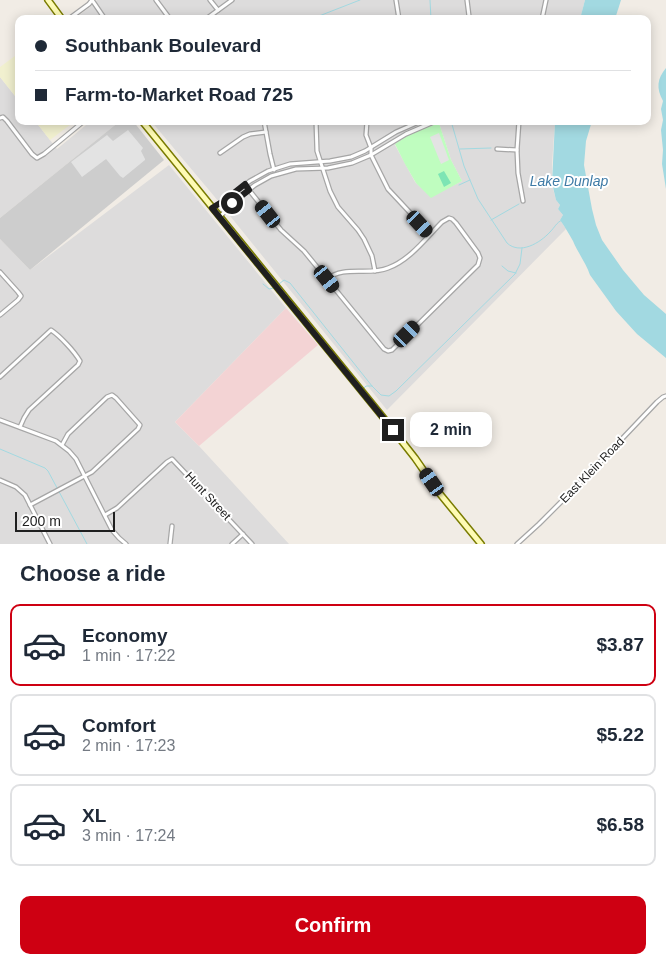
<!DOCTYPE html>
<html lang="en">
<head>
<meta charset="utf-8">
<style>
  body { margin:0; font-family:Arial,sans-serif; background:#f6f6f7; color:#1f2937; height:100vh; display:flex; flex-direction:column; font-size:19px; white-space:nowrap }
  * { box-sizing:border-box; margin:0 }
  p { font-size:16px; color:#747a83 }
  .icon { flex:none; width:28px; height:28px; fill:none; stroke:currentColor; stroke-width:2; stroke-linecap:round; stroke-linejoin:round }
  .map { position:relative; height:544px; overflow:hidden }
  .panel { display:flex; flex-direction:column; background:#fff; flex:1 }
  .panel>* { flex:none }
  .guide { position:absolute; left:15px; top:15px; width:636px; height:110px; border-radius:10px; box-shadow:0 2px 12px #0003; display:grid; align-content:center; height:110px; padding:0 20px; background:#fff }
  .scale { position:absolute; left:15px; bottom:12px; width:100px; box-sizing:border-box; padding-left:5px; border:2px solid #1f1f1f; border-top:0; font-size:14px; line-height:18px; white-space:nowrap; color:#1f1f1f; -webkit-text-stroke:4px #fff; paint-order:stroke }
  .end { position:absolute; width:22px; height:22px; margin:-11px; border:6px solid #1f1f1f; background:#fff; box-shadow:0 0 0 2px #fff }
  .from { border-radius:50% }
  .bubble { position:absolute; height:35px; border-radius:10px; background:#fff; box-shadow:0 2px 12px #0003; font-size:16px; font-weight:700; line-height:35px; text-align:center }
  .car { position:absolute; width:15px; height:30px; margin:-15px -8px; border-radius:6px; box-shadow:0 0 4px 1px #0007; background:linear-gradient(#222 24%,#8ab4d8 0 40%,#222 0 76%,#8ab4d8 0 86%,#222 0) }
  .guide b { display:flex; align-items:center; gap:18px; height:48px; font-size:19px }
  .guide b+b { border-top:1px solid #e0e1e3 }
  .guide i { width:12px; height:12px; background:#1f2937 }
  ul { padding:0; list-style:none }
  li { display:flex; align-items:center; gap:15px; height:82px; margin:0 10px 8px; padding:0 10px; border:2px solid #e0e1e3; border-radius:10px }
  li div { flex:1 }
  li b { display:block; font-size:19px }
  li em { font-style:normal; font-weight:700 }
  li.selected { border-color:#ce0012 }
  li>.icon { width:45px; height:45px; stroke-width:1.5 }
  h2 { padding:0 20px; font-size:22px; line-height:60px }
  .cta { display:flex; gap:10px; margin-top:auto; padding:10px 20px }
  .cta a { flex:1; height:58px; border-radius:10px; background:#ce0012; color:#fff; font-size:20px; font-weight:700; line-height:58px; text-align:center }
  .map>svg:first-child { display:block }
</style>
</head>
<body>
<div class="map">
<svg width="666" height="544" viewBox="0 0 666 544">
  <rect width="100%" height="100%" fill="#f1ece5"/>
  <g fill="#dddcdc" fill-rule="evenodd">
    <path d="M97,0H585L580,19H74L90,7Z"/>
    <path d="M0,77L19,101V121H35L57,149L91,121H120L0,218Z"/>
    <path d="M151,121H555L552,164V185L556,200L560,205L558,209L563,215L560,220L566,229L387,410L214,196ZM439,123L451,160L462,181L431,197L415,182L395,145L411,134Z"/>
    <path d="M169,165L286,308L175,422L199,446L289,544H0V239L30,270Z"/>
  </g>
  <path fill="#f3d3d4" d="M286,308L318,345L199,446L175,422Z"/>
  <path fill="#cdcdcd" d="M120,121H133L164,160L30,270L0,239V218Z"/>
  <g fill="#f1f0cf">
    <path d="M19,53V101L0,77V67Z"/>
    <path d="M35,121H75L50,140Z"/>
  </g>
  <path fill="#bffdbf" d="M439,123L451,160L462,181L431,198L416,183L405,164L395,144L410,134Z"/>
  <path fill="#7de5b4" d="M444,171L451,183L444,187L438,174Z"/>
  <g fill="#e3e3e3">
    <path d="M128,130L143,148L141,151L145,159V160L123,178L120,176L106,159L82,177L71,162L107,135L113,141Z"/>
    <path d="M439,133L449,160L441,164L430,137Z"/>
  </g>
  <g fill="#a2d9e1">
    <path d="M585,0H621L615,19H580Z"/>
    <path d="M666,68V189L662,164L663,150L661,130L663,120L661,109L663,101C656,88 657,79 666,68Z"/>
    <path d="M555,121H592L586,141L584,165L592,209L596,225L602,240L623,270L644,295L666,314V358L637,334L616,311L590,275C586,263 578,253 573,241C569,234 565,227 560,220L563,215L558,209L560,205L556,200L552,183Z"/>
  </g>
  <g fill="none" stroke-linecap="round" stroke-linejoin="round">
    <g stroke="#a2d9e1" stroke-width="1">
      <path d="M430,0L431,19"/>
      <path d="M304,19L311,16H319L360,0"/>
      <path d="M451,121L464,166L478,199L507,243C520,255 540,243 550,232C555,227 556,223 562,220"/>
      <path d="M460,149L491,148"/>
      <path d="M459,185L470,180"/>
      <path d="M491,220L519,204"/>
      <path d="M502,266L508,271L516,273"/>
      <path d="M263,284L269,289L274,288"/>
      <path d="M279,284L284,280L290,283L372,386L381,395L389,396L396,391L515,274L520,264L522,248"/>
      <path d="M363,389L366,386H372"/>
      <path d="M0,449L45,468L48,471L87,544"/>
    </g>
    <defs>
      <g id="street">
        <path d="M92,0L105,19"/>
        <path d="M156,0L170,19"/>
        <path d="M210,0L218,10"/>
        <path d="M396,0L399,19"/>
        <path d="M467,0L469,16L471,19"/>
        <path d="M62,18H70L89,4L92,0"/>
        <path d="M206,19L232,0"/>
        <path d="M542,19L546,0"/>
        <path d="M0,118L3,117L7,121L32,154L37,158L44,154L84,121"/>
        <path d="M264,121L270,154L274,170"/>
        <path d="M316,121L317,151L330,191L338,207L358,230L364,239L372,256L375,271"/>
        <path d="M367,121L366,135L371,148V155L388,189L430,234"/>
        <path d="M519,121L517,150L518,173L523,201"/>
        <path d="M497,149L517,150"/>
        <path d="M220,153L243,137L250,134L266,132"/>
        <path d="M245,185L281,230L304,251L384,349L388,351L392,350L478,265L480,258L478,253L456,223L452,219L449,218L442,222C426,238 410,260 388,268C369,276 344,265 327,279"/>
        <path d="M212,208L225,200L250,181L268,171L290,164L330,161L351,157L365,151L396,132L421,121"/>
        <path d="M220,217L232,203L255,185L271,176L296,169L328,168L352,163L371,155L406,134L436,121"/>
        <path d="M0,272L18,292L21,296L18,300L0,315"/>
        <path d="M0,377L51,330C60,336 74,351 80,361L78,365L29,410L24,418L20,427"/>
        <path d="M0,420L56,441L69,451L76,459L112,530L119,538L126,544"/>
        <path d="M0,480L16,487L25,495L50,544"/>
        <path d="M30,505L92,472L138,429L140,425L116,398L112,395L107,397L68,434L62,445"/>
        <path d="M105,515L117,508L167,462L172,459L252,544"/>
        <path d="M170,544L172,526"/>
        <path d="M232,544L243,534"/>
        <path d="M517,544L539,524L581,482L657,402L663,397L666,396"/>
      </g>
      <g id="secondary">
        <path d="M48,0L62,19"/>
        <path d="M142,121L382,416L415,458L440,494L481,544"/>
      </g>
    </defs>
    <use href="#street" stroke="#a6a6a6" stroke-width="5.5"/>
    <use href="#secondary" stroke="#7a7c00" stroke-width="8"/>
    <use href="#street" stroke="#fff" stroke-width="3"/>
    <use href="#secondary" stroke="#fefbb5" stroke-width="5"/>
  </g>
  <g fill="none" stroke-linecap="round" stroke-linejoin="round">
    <path stroke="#1f1f1f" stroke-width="6" d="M232,203L249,190L245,184L225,200L212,208L393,430"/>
  </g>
  <g text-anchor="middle" stroke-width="4" stroke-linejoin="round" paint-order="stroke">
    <g font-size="12" fill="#1f1f1f" stroke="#fff">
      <text transform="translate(592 470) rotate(-46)" y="4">East Klein Road</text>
      <text transform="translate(208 496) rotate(47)" y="4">Hunt Street</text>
    </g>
    <g font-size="14" font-style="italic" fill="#3f7ba6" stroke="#fff">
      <text x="569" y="186">Lake Dunlap</text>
    </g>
  </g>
</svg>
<div class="scale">200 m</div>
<i class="end from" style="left:232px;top:203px"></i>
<i class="end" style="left:393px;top:430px"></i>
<div class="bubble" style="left:410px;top:412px;width:82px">2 min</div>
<i class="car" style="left:268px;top:214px;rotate:322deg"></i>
<i class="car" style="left:420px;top:224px;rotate:137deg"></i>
<i class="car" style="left:327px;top:279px;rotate:141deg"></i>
<i class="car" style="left:407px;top:334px;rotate:45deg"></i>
<i class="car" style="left:432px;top:482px;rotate:325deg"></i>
<div class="guide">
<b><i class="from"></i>Southbank Boulevard</b>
<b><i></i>Farm-to-Market Road 725</b>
</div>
</div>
<section class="panel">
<h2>Choose a ride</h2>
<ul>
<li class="selected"><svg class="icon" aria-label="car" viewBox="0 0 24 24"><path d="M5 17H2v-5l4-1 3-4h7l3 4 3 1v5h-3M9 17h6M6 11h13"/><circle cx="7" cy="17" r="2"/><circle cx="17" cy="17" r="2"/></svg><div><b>Economy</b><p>1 min · 17:22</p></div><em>$3.87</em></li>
<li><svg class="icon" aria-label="car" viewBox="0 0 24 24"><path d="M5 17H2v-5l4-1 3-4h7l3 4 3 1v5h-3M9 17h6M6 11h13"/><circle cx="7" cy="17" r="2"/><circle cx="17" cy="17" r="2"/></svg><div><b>Comfort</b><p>2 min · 17:23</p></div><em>$5.22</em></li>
<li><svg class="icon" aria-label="car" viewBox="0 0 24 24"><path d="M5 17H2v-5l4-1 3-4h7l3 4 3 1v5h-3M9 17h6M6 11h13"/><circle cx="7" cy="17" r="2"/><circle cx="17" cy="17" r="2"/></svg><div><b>XL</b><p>3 min · 17:24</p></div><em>$6.58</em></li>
</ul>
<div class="cta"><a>Confirm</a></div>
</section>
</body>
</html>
